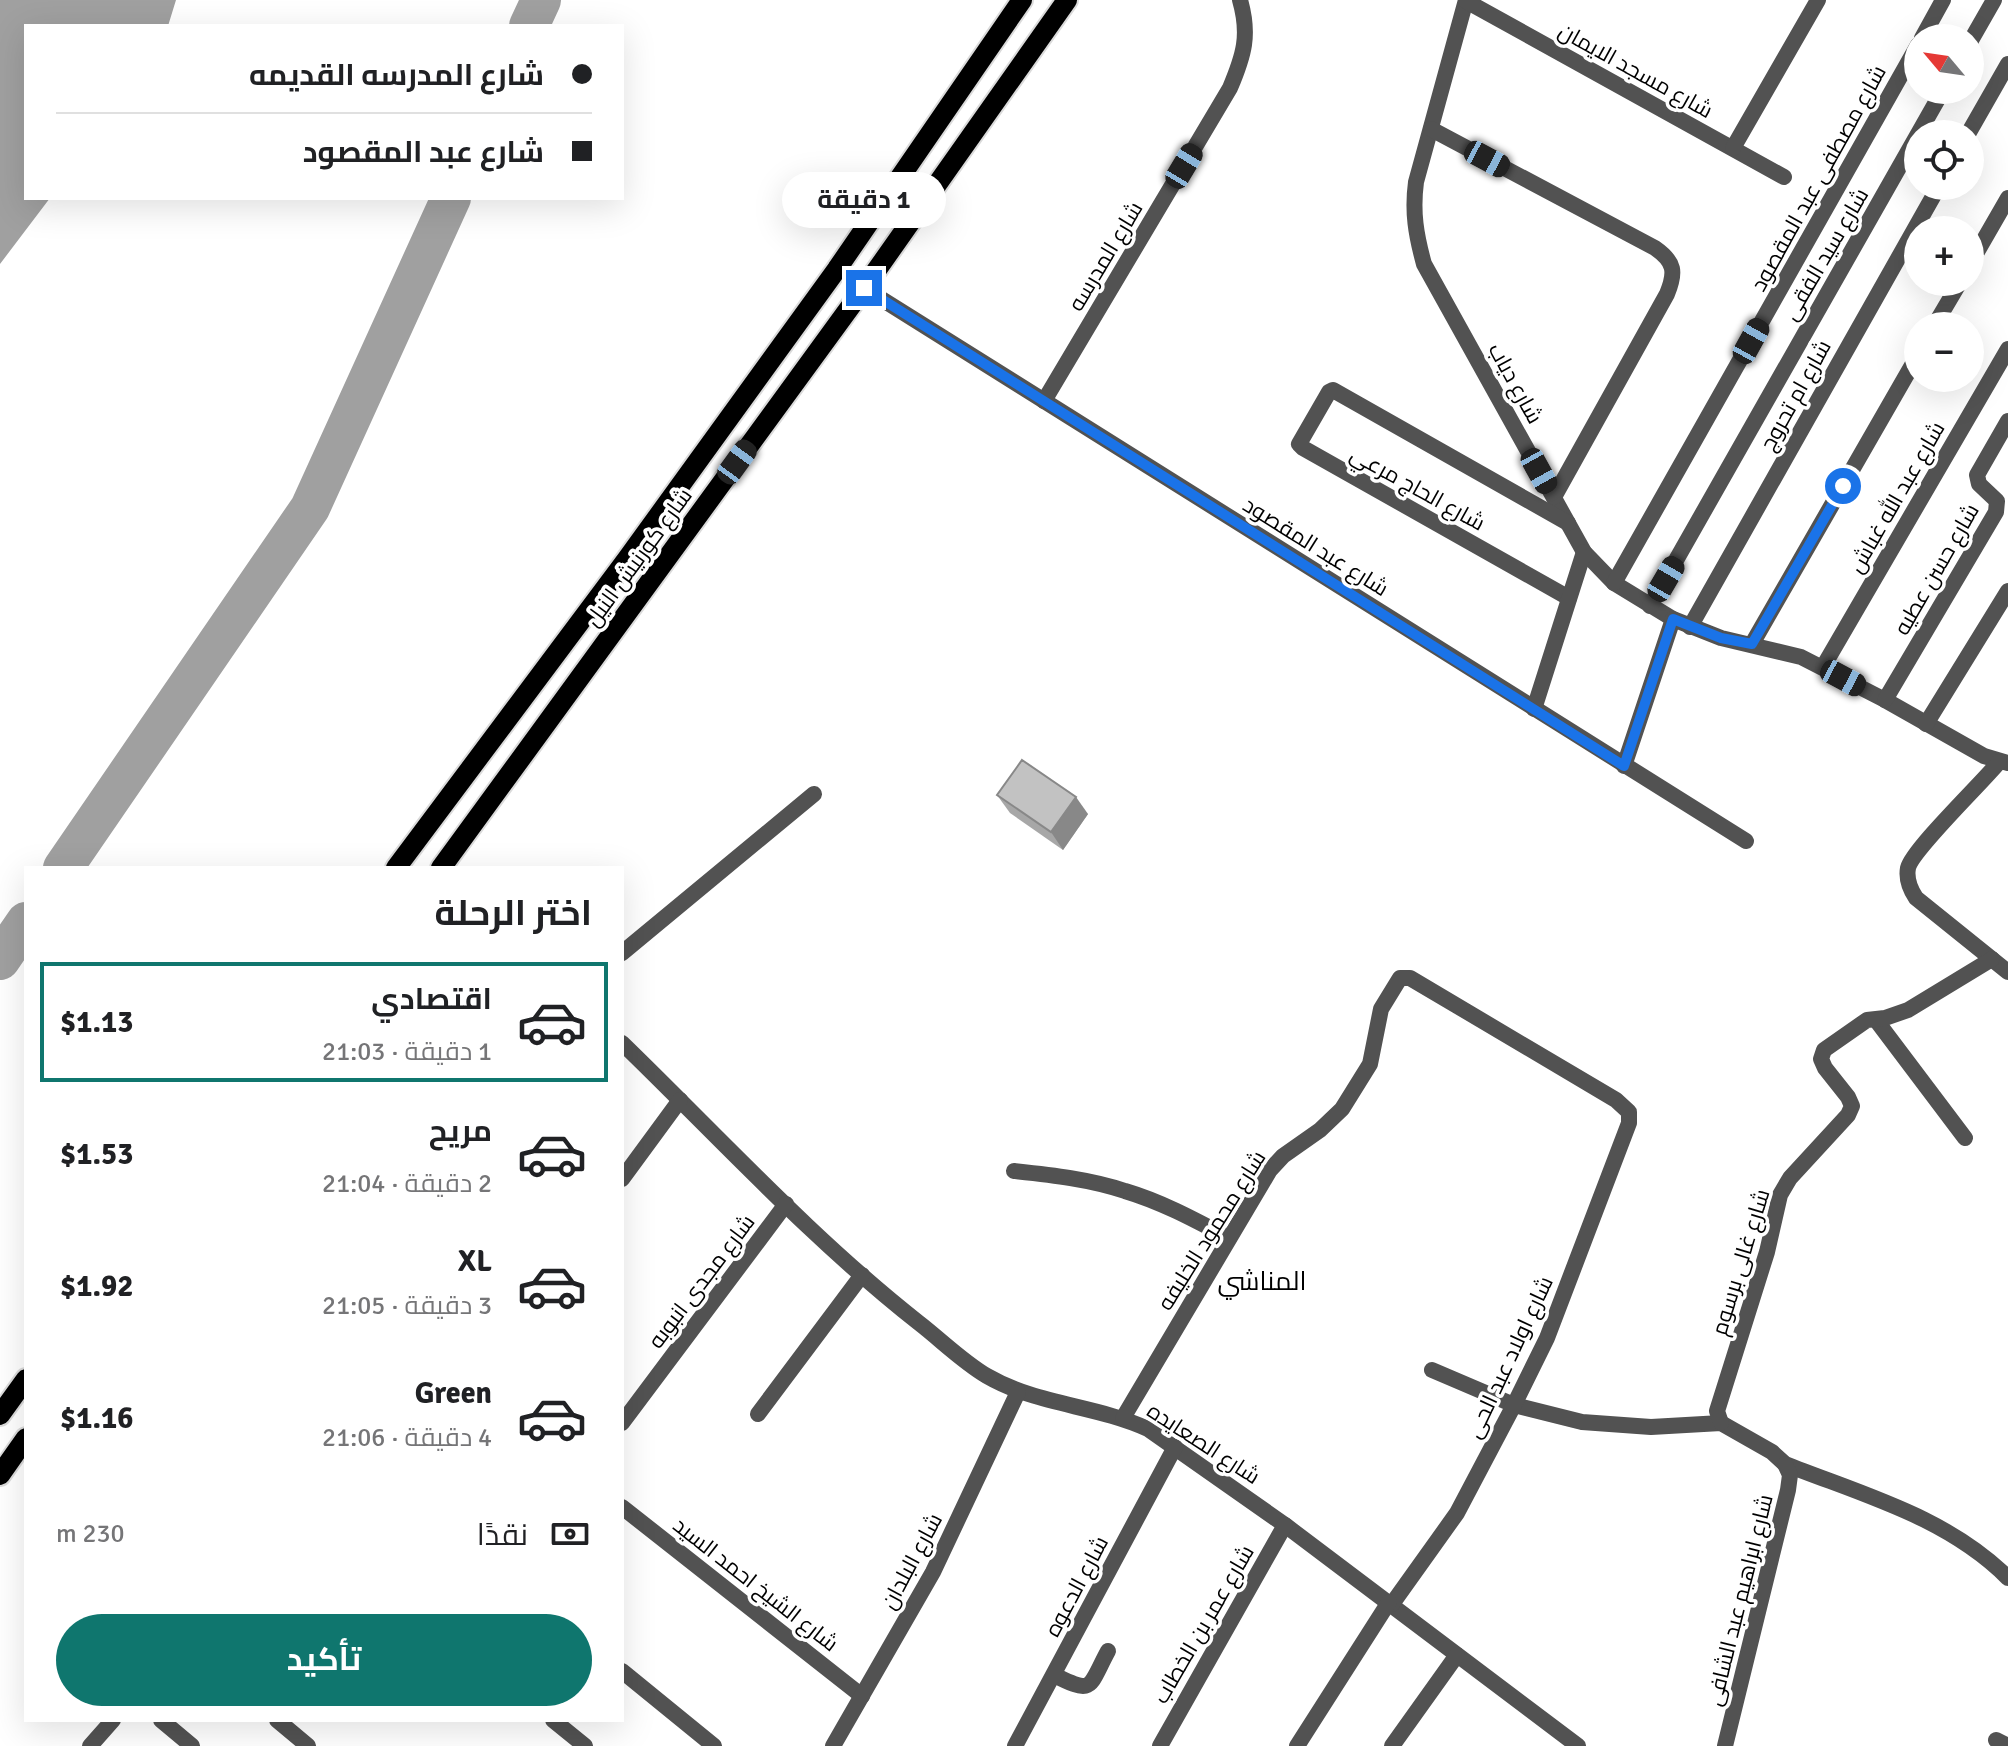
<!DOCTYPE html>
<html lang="ar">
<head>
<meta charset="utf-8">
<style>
  body { margin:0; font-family:Signika,Cairo,sans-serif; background:#f6f6f6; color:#202124; direction:rtl; height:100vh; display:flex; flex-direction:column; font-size:30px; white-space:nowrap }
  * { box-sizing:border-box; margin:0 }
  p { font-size:26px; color:#757577 }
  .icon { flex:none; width:44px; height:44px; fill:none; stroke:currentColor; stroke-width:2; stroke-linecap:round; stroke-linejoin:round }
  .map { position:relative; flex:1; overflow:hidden; direction:ltr }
  .sheet { position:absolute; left:24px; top:866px; width:600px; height:856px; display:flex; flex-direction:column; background:#fff; border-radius:0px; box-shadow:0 8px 32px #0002; direction:rtl }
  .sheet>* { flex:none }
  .guide { position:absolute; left:24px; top:24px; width:600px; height:176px; border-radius:0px; box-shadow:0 8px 32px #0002; direction:rtl; display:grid; align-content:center; height:176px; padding:0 32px; background:#fff }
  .needle { width:52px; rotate:299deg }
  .buttons { position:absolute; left:1904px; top:24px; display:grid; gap:16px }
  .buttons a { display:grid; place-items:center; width:80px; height:80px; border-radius:50%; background:#fff; box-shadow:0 8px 32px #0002; font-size:40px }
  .end { position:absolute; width:36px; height:36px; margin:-18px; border:10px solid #1a73e8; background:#fff; box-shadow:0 0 0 4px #fff }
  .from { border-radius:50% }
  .bubble { position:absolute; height:56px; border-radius:28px; background:#fff; box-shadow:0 8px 32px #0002; font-size:26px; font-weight:700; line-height:56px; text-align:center; direction:rtl }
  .car { position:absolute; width:24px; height:48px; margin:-24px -12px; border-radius:10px; box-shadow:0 0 6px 2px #0007; background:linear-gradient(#222 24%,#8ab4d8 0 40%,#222 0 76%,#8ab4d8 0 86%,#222 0) }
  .guide b { display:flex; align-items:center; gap:28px; height:76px; font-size:30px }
  .guide b+b { border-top:2px solid #e0e0e0 }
  .guide i { width:20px; height:20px; background:#202124 }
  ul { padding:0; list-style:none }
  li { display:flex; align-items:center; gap:24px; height:120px; margin:0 16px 12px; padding:0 16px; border:4px solid transparent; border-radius:0px }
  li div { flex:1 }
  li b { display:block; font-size:30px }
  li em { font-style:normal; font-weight:700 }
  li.current { border-color:#0f766e }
  li>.icon { width:72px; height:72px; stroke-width:1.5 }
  h2 { padding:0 32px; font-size:36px; line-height:96px }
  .pay { display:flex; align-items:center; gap:20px; height:88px; padding:0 32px; font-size:30px }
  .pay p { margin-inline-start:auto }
  .button { display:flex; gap:16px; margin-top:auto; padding:16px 32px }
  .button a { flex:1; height:92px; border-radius:48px; background:#0f766e; color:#fff; font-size:32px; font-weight:700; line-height:92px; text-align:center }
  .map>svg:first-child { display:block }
</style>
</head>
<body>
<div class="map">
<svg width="2008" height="1746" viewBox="0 0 2008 1746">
  <rect width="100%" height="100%" fill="#fff"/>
  <path fill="#a0a0a0" d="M0,0H176L168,26H26V198H50L0,264Z"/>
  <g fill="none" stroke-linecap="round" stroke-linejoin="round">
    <g stroke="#a0a0a0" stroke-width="40">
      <path d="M529,26L541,0"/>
      <path d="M63,868L310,508L451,198"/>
      <path d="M0,960L26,922"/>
    </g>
    <defs>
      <g id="primary">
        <path d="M396,868L627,559L837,269L1022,0"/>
        <path d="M441,868L864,288L1067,0"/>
        <path d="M0,1415L26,1379"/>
        <path d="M0,1475L26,1438"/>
      </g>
    </defs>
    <use href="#primary" stroke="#dbdbdb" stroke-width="24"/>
    <path stroke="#525252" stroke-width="16" d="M622,953L814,794"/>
    <g stroke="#525252" stroke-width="16">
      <path d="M1466,0L1416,182C1412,212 1416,235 1424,264L1584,552L1614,583L1673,619L1721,638L1801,657L1885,700L1984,756L2008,763"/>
      <path d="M1466,1L1784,177"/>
      <path d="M1922,38L1943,0"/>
      <path d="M1970,42L1994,0"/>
      <path d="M1431,129L1655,248C1675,262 1676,272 1667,294L1554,497"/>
      <path d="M1968,134L2008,64"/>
      <path d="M1733,148L1818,0"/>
      <path d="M1970,264L2008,198"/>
      <path d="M864,288L1746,841"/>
      <path d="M1934,326L1960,282"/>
      <path d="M1044,401L1230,88C1244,55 1250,35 1240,0"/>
      <path d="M1568,523L1333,390L1329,392L1299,444L1303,448L1569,598"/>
      <path d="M1614,583L1918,45"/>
      <path d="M1650,606L1943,90"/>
      <path d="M1690,627L1939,186"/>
      <path d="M1752,644L1918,355"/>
      <path d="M1823,667L2008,349"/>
      <path d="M1885,700L1996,512L1997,501L1979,484L1977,475L2008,421"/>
      <path d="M1534,709L1584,552"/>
      <path d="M1926,724L2008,591"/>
      <path d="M1999,762C1982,783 1912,850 1908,868C1906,879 1910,889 1916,898L2008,972"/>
      <path d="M1624,766L1673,619"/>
      <path d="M1876,1020L1965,1138"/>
      <path d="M622,1043C719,1137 812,1239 919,1323C941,1340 963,1362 987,1376C1037,1405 1095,1405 1148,1429L1285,1525L1578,1746"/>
      <path d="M1014,1171C1051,1175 1089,1179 1125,1191C1162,1202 1195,1220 1229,1238"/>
      <path d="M622,1179L680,1100"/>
      <path d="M1432,1370L1514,1405L1582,1422L1651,1427L1721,1423L1772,1452L1785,1464C1863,1495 1947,1517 2008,1578"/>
      <path d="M758,1414L862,1275"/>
      <path d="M1123,1418L1270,1170L1283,1156L1320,1130L1342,1109L1370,1064L1381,1009L1400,978H1410L1616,1100L1629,1112V1123L1547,1338L1514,1405L1457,1513L1392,1604"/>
      <path d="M622,1423L786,1204"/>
      <path d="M1721,1423L1717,1411L1767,1252L1780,1195L1790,1178L1848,1115L1852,1106L1848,1097L1825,1068L1821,1059L1824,1050L1867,1020L1885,1018L1908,1010L1992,959"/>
      <path d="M622,1507L862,1696"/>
      <path d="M622,1671L714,1746"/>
      <path d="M1054,1675C1094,1695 1088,1688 1108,1651"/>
      <path d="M161,1720L192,1746"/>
      <path d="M277,1720L308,1746"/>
      <path d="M553,1720L585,1746"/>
      <path d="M1996,1740L2008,1746"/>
      <path d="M90,1746L113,1720"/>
      <path d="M833,1746L933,1572L1018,1392"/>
      <path d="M1015,1746L1175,1447"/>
      <path d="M1160,1746L1285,1525"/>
      <path d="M1297,1746L1389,1602"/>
      <path d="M1392,1746L1457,1655"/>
      <path d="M1725,1746L1788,1490L1790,1475L1785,1464"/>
    </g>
    <use href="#primary" stroke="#000" stroke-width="20"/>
  </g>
  <path fill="#a7a7a7" d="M997,795L1088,814L1063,850L1010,813Z"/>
  <path fill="#888" d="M1076,797L1088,814L1063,850L1051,832Z"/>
  <path fill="#c2c2c2" stroke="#888" stroke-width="2" d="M1022,760L1076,797L1051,832L997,795Z"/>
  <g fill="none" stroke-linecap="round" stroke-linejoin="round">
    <path stroke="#1a73e8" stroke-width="10" d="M864,288L1624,766L1673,619L1721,638L1752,644L1843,486"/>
  </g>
  <g text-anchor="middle" stroke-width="7" stroke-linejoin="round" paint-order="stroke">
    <g font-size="22" fill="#000" stroke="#fff">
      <text transform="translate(1636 70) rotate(29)" y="8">شارع مسجد الايمان</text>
      <text transform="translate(1818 178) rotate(-61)" y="8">شارع مصطفى عبد المقصود</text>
      <text transform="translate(1825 254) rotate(-60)" y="8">شارع سيد الفقى</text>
      <text transform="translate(1105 256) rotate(-59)" y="8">شارع المدرسه</text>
      <text transform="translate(1516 383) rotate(61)" y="8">شارع دياب</text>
      <text transform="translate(1795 395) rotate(-61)" y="8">شارع ام تحروج</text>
      <text transform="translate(1418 488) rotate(29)" y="8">شارع الحاج مرعي</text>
      <text transform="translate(1896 497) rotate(-60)" y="8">شارع عبد الله غباش</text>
      <text transform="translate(1316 546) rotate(32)" y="8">شارع عبد المقصود</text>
      <text transform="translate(638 557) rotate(-54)" y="8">شارع كورنيش النيل</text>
      <text transform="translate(1936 569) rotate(-60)" y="8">شارع حسن عطيه</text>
      <text transform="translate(1211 1230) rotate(-58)" y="8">شارع محمود الخليفه</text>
      <text transform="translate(1740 1262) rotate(-73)" y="8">شارع غالى برسوم</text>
      <text transform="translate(701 1281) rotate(-53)" y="8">شارع مجدى انبوبه</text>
      <text transform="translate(1509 1357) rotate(-65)" y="8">شارع اولاد عبد الحى</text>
      <text transform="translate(1204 1443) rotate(33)" y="8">شارع الصعايده</text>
      <text transform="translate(911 1561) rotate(-62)" y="8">شارع البلدان</text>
      <text transform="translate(756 1584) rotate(38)" y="8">شارع الشيخ احمد السيد</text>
      <text transform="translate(1076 1586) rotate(-62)" y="8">شارع الدعوه</text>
      <text transform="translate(1739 1600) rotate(-76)" y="8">شارع ابراهيم عبد الشافى</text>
      <text transform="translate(1203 1624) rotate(-60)" y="8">شارع عمر بن الخطاب</text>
    </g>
    <g font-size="26" fill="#000" stroke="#fff">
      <text x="1262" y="1290">المناشي</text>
    </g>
  </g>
</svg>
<div class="buttons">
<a><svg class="needle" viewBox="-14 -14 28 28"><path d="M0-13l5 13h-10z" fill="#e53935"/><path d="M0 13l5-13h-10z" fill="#757577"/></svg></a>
<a><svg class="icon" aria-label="locate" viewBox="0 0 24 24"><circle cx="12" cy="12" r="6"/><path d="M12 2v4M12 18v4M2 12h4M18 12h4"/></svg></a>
<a>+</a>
<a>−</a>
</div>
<i class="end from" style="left:1843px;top:486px"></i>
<i class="end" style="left:864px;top:288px"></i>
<div class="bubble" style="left:782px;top:172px;width:164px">1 دقيقة</div>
<i class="car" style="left:1487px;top:159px;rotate:118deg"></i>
<i class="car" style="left:1184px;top:166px;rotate:31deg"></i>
<i class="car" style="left:1751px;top:341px;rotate:29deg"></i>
<i class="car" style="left:737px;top:462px;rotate:36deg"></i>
<i class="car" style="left:1539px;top:471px;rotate:151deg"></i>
<i class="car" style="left:1666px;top:579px;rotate:30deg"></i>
<i class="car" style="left:1843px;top:678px;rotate:118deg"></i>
<div class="guide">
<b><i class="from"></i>شارع المدرسه القديمه</b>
<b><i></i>شارع عبد المقصود</b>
</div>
<section class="sheet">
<h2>اختر الرحلة</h2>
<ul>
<li class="current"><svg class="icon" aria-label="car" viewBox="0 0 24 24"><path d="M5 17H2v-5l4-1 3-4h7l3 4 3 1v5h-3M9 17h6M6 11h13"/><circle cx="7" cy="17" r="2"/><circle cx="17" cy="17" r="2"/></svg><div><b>اقتصادي</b><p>1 دقيقة · 21:03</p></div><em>$1.13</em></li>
<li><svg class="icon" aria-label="car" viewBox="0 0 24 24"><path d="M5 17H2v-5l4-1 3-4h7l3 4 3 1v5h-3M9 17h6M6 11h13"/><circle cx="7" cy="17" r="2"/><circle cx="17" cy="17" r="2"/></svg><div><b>مريح</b><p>2 دقيقة · 21:04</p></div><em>$1.53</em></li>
<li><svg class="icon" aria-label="car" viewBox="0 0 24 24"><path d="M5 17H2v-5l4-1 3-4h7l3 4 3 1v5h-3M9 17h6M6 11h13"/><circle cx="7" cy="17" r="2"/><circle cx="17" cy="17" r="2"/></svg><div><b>XL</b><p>3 دقيقة · 21:05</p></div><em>$1.92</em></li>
<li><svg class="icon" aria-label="car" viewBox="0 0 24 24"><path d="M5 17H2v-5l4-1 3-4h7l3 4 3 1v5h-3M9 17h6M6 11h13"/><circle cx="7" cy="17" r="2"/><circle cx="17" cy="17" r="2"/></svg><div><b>Green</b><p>4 دقيقة · 21:06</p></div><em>$1.16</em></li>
</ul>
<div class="pay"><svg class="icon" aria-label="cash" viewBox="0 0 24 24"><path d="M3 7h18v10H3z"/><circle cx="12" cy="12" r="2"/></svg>نقدًا<p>230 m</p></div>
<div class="button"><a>تأكيد</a></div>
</section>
</div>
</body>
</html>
